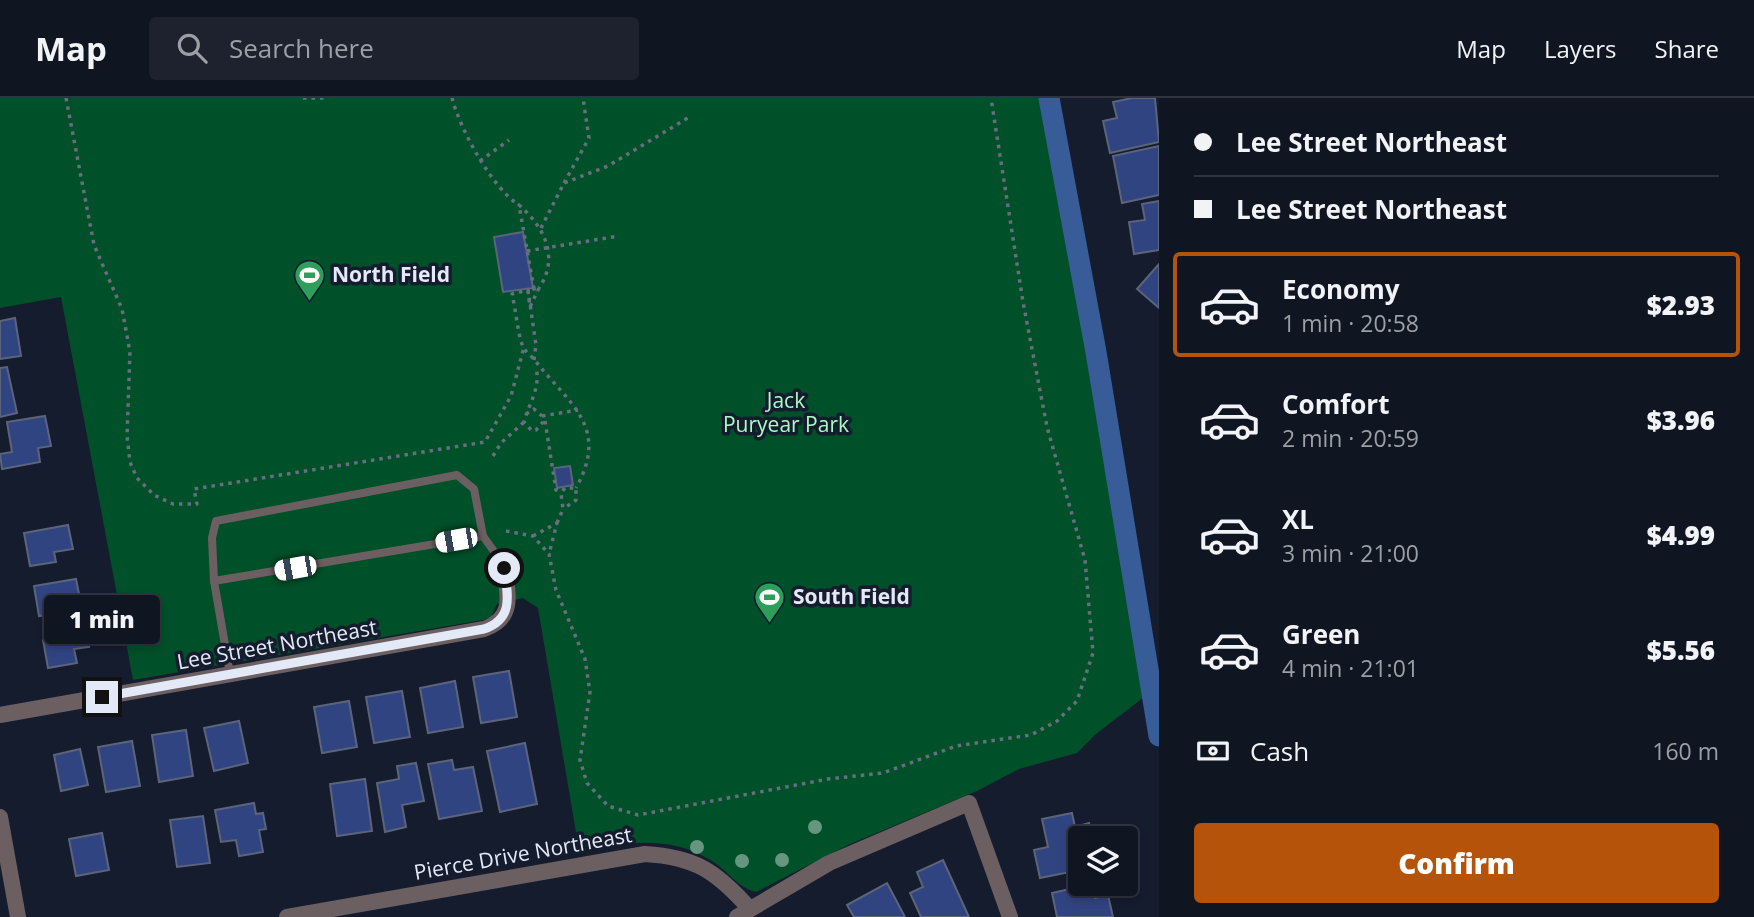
<!DOCTYPE html>
<html lang="en">
<head>
<meta charset="utf-8">
<style>
  body { margin:0; font-family:"Open Sans",sans-serif; background:#1e222f; color:#f1f3f6; height:100vh; display:flex; flex-direction:column; font-size:26px; white-space:nowrap }
  * { box-sizing:border-box; margin:0 }
  p { font-size:23px; color:#9c9fa5 }
  .icon { flex:none; width:38px; height:38px; fill:none; stroke:currentColor; stroke-width:2; stroke-linecap:round; stroke-linejoin:round }
  .map { position:relative; flex:1; overflow:hidden }
  .panel { display:flex; flex-direction:column; background:#101522; width:595px }
  .panel>* { flex:none }
  .hud { display:grid; align-content:center; height:154px; padding:0 35px; background:#101522 }
  .controls { position:absolute; left:1068px; top:728px; display:grid; gap:14px }
  .controls a { display:grid; place-items:center; width:70px; height:70px; border-radius:7px; background:#101522; box-shadow:0 4px 10px #0003,0 0 0 2px #303440; font-size:35px }
  .end { position:absolute; width:32px; height:32px; margin:-16px; border:9px solid #e3e9f6; background:#111; box-shadow:0 0 0 4px #111 }
  .from { border-radius:50% }
  .bubble { position:absolute; height:49px; border-radius:7px; background:#101522; box-shadow:0 4px 10px #0003,0 0 0 2px #303440; font-size:23px; font-weight:800; line-height:49px; text-align:center }
  .car { position:absolute; width:21px; height:42px; margin:-21px -10px; border-radius:9px; box-shadow:0 0 5px 2px #0007; background:linear-gradient(#fff 24%,#345 0 40%,#fff 0 76%,#345 0 86%,#fff 0) }
  .hud b { display:flex; align-items:center; gap:24px; height:66px; font-size:26px }
  .hud b+b { border-top:2px solid #303440 }
  .hud i { width:18px; height:18px; background:#f1f3f6 }
  ul { padding:0; list-style:none }
  li { display:flex; align-items:center; gap:21px; height:105px; margin:0 14px 10px; padding:0 21px; border:4px solid transparent; border-radius:7px }
  li div { flex:1 }
  li b { display:block; font-size:26px }
  li em { font-style:normal; font-weight:800 }
  li.active { border-color:#b45309 }
  li>.icon { width:63px; height:63px; stroke-width:1.5 }
  .pay { display:flex; align-items:center; gap:18px; height:77px; padding:0 35px; font-size:26px }
  .pay p { margin-inline-start:auto }
  .cta { display:flex; gap:14px; margin-top:auto; padding:14px 35px }
  .cta a { flex:1; height:80px; border-radius:7px; background:#b45309; color:#fff; font-size:28px; font-weight:800; line-height:80px; text-align:center }
  header { display:flex; align-items:center; gap:42px; box-sizing:border-box; height:98px; padding:0 35px; background:#101522; border-bottom:2px solid #303440 }
  header strong { font-size:33px }
  nav { display:flex; gap:38px; margin-inline-start:auto; font-size:24px }
  .search { width:490px; height:63px; background:#1e222f; display:flex; align-items:center; gap:18px; box-sizing:border-box; padding:0 24px; border-radius:7px; color:#9c9fa5; font-size:26px }
  main { display:flex; flex:1; min-height:0 }
  .map>svg:first-child { display:block }
</style>
</head>
<body>
<header>
<strong>Map</strong>
<div class="search"><svg class="icon" aria-label="search" viewBox="0 0 24 24"><circle cx="10" cy="10" r="6"/><path d="M15 15l6 6"/></svg>Search here</div>
<nav><a>Map</a><a>Layers</a><a>Share</a></nav>
</header>
<main>
<div class="map">
<svg width="1159" height="819" viewBox="0 0 1159 819">
  <rect width="100%" height="100%" fill="#151c2e"/>
  <path fill="#005029" d="M0,0H1049L1096,254L1152,593L1096,636L1077,655L1019,671L977,693L848,747L756,794C737,789 728,773 712,763C669,736 626,745 579,752L538,510L523,500L497,506L491,519L483,522L133,582L61,199L0,210Z"/>
  <g fill="none" stroke-linecap="round" stroke-linejoin="round">
    <path stroke="#385c98" stroke-width="21" d="M1049,0L1096,254L1159,638"/>
  </g>
  <g fill="#314482" stroke="#5b647a" stroke-width="2">
    <path d="M1132,0H1155L1159,44L1110,55L1103,23L1117,20L1113,4Z"/>
    <path d="M1159,48V97L1122,105L1113,58Z"/>
    <path d="M1159,103V152L1134,156L1129,124L1145,122L1142,106Z"/>
    <path d="M523,134L533,190L503,194L494,139Z"/>
    <path d="M1159,166V210L1137,191Z"/>
    <path d="M15,220L21,258L0,261V223Z"/>
    <path d="M7,269L17,315L0,319V270Z"/>
    <path d="M45,318L51,348L38,350L40,364L2,371L0,356L12,354L7,324Z"/>
    <path d="M570,368L573,387L557,390L554,370Z"/>
    <path d="M68,427L73,451L54,454L56,464L30,468L24,435Z"/>
    <path d="M76,481L79,496L65,499L67,514L39,518L34,488Z"/>
    <path d="M86,534L89,549L74,551L77,565L48,570L43,542Z"/>
    <path d="M509,573L517,619L481,625L473,579Z"/>
    <path d="M455,583L463,629L428,635L420,590Z"/>
    <path d="M402,593L410,639L374,645L366,599Z"/>
    <path d="M349,603L357,649L322,655L314,609Z"/>
    <path d="M239,623L248,665L214,673L204,630Z"/>
    <path d="M186,632L193,678L159,684L152,637Z"/>
    <path d="M132,643L140,688L106,694L98,649Z"/>
    <path d="M525,645L537,706L500,714L487,653Z"/>
    <path d="M80,651L88,687L61,693L54,657Z"/>
    <path d="M452,662L454,672L473,669L482,713L439,721L428,666Z"/>
    <path d="M416,665L424,703L402,707L406,729L385,734L377,685L399,681L397,668Z"/>
    <path d="M365,681L372,733L337,738L330,686Z"/>
    <path d="M254,705L256,716L263,715L266,731L259,732L263,754L239,758L236,742L221,744L215,712Z"/>
    <path d="M1072,715L1075,729L1089,725L1093,740H1080V772L1040,780L1034,752L1048,749L1042,721Z"/>
    <path d="M203,718L210,765L177,769L170,722Z"/>
    <path d="M102,735L109,772L76,778L69,741Z"/>
    <path d="M943,762L969,819H921L910,795L923,789L917,774Z"/>
    <path d="M887,785L905,819H854L847,807Z"/>
    <path d="M1092,786L1095,800L1108,797L1113,819H1057L1052,795Z"/>
  </g>
  <g fill="none" stroke-linecap="round" stroke-linejoin="round">
    <g stroke="#676e7e" stroke-width="3.5" stroke-dasharray="3.5 5" stroke-linecap="butt">
      <path d="M66,0L94,147L122,211L130,254L127,338L130,364L137,380L154,397L173,406H197L194,391L485,344L511,298L524,249"/>
      <path d="M303,0H325"/>
      <path d="M452,0C460,31 492,90 519,107"/>
      <path d="M480,63L509,42"/>
      <path d="M564,85L589,40L583,0"/>
      <path d="M541,130L564,85L608,68L691,18"/>
      <path d="M527,153L619,138"/>
      <path d="M539,190L530,209L528,192Z"/>
      <path d="M534,191L519,107C544,129 560,159 539,190"/>
      <path d="M534,262L536,247L528,192L512,196C516,212 517,233 523,249C525,253 530,257 534,261C567,305 611,327 576,390"/>
      <path d="M526,316L534,311L542,318L543,324L536,332L532,333L524,324C529,305 541,290 536,269"/>
      <path d="M542,318L578,312"/>
      <path d="M545,323L556,392L561,395"/>
      <path d="M493,358L501,345L524,324"/>
      <path d="M557,425L563,411L561,395L565,390H576V402L563,411"/>
      <path d="M506,433L533,438L549,456L556,492L585,561L590,594L580,662L587,685L608,708L638,717L828,681L883,675L956,648L1031,637L1057,623L1077,603L1093,555L1085,462L1047,329L1023,204L991,0"/>
      <path d="M533,438L557,425L549,456"/>
    </g>
    <g stroke="#6c5f62" stroke-width="8">
      <path d="M214,483L212,440L216,423L457,377L474,391L483,438"/>
      <path d="M230,576L214,483L483,438L503,466"/>
    </g>
    <g stroke="#6c5f62" stroke-width="16">
      <path d="M0,617L484,531C516,520 508,494 503,466"/>
      <path d="M0,719L18,819"/>
      <path d="M287,819L645,756C695,759 716,773 749,810"/>
      <path d="M737,819L829,765L969,705L1010,819"/>
    </g>
  </g>
  <g fill="#679680">
    <circle cx="815" cy="729" r="7"/>
    <circle cx="697" cy="749" r="7"/>
    <circle cx="782" cy="762" r="7"/>
    <circle cx="742" cy="763" r="7"/>
  </g>
  <g fill="none" stroke-linecap="round" stroke-linejoin="round">
    <path stroke="#e3e9f6" stroke-width="9" d="M102,599L484,531C514,521 508,497 504,470"/>
  </g>
  <defs>
    <symbol id="stadium-pin" viewBox="-11 -11 22 30"><path d="M0 17L-7.5 6A9.5 9.5 0 1 1 7.5 6Z" fill="#2e9e5b" stroke="#151c2e"/><path d="M0-5a6.5 5 0 1 0 0 10a6.5 5 0 1 0 0-10ZM-3.5-1.8h7v3.6h-7Z" fill="#fff"/></symbol>
  </defs>
  <g fill-rule="evenodd">
    <use href="#stadium-pin" x="292" y="160" width="35" height="47"/>
    <use href="#stadium-pin" x="752" y="482" width="35" height="47"/>
  </g>
  <g text-anchor="middle" stroke-width="7" stroke-linejoin="round" paint-order="stroke">
    <g font-size="21" font-weight="bold" fill="#e3e9f6" stroke="#151c2e" text-anchor="start">
      <text x="332" y="184">North Field</text>
      <text x="793" y="506">South Field</text>
    </g>
    <g font-size="21" fill="#aafac3" stroke="#151c2e">
      <text x="786" y="310">Jack<tspan x="786" dy="24">Puryear Park</tspan></text>
    </g>
    <g font-size="21" fill="#e3e9f6" stroke="#151c2e">
      <text transform="translate(277 547) rotate(-10)" y="7">Lee Street Northeast</text>
      <text transform="translate(523 756) rotate(-10)" y="7">Pierce Drive Northeast</text>
    </g>
  </g>
</svg>
<div class="controls">
<a><svg class="icon" aria-label="layers" viewBox="0 0 24 24"><path d="M12 4l9 5-9 5-9-5zM3 14l9 5 9-5"/></svg></a>
</div>
<i class="end from" style="left:504px;top:470px"></i>
<i class="end" style="left:102px;top:599px"></i>
<div class="bubble" style="left:44px;top:497px;width:116px">1 min</div>
<i class="car" style="left:456px;top:442px;rotate:260deg"></i>
<i class="car" style="left:295px;top:470px;rotate:260deg"></i>
</div>
<section class="panel">
<div class="hud">
<b><i class="from"></i>Lee Street Northeast</b>
<b><i></i>Lee Street Northeast</b>
</div>
<ul>
<li class="active"><svg class="icon" aria-label="car" viewBox="0 0 24 24"><path d="M5 17H2v-5l4-1 3-4h7l3 4 3 1v5h-3M9 17h6M6 11h13"/><circle cx="7" cy="17" r="2"/><circle cx="17" cy="17" r="2"/></svg><div><b>Economy</b><p>1 min · 20:58</p></div><em>$2.93</em></li>
<li><svg class="icon" aria-label="car" viewBox="0 0 24 24"><path d="M5 17H2v-5l4-1 3-4h7l3 4 3 1v5h-3M9 17h6M6 11h13"/><circle cx="7" cy="17" r="2"/><circle cx="17" cy="17" r="2"/></svg><div><b>Comfort</b><p>2 min · 20:59</p></div><em>$3.96</em></li>
<li><svg class="icon" aria-label="car" viewBox="0 0 24 24"><path d="M5 17H2v-5l4-1 3-4h7l3 4 3 1v5h-3M9 17h6M6 11h13"/><circle cx="7" cy="17" r="2"/><circle cx="17" cy="17" r="2"/></svg><div><b>XL</b><p>3 min · 21:00</p></div><em>$4.99</em></li>
<li><svg class="icon" aria-label="car" viewBox="0 0 24 24"><path d="M5 17H2v-5l4-1 3-4h7l3 4 3 1v5h-3M9 17h6M6 11h13"/><circle cx="7" cy="17" r="2"/><circle cx="17" cy="17" r="2"/></svg><div><b>Green</b><p>4 min · 21:01</p></div><em>$5.56</em></li>
</ul>
<div class="pay"><svg class="icon" aria-label="cash" viewBox="0 0 24 24"><path d="M3 7h18v10H3z"/><circle cx="12" cy="12" r="2"/></svg>Cash<p>160 m</p></div>
<div class="cta"><a>Confirm</a></div>
</section>
</main>
</body>
</html>
